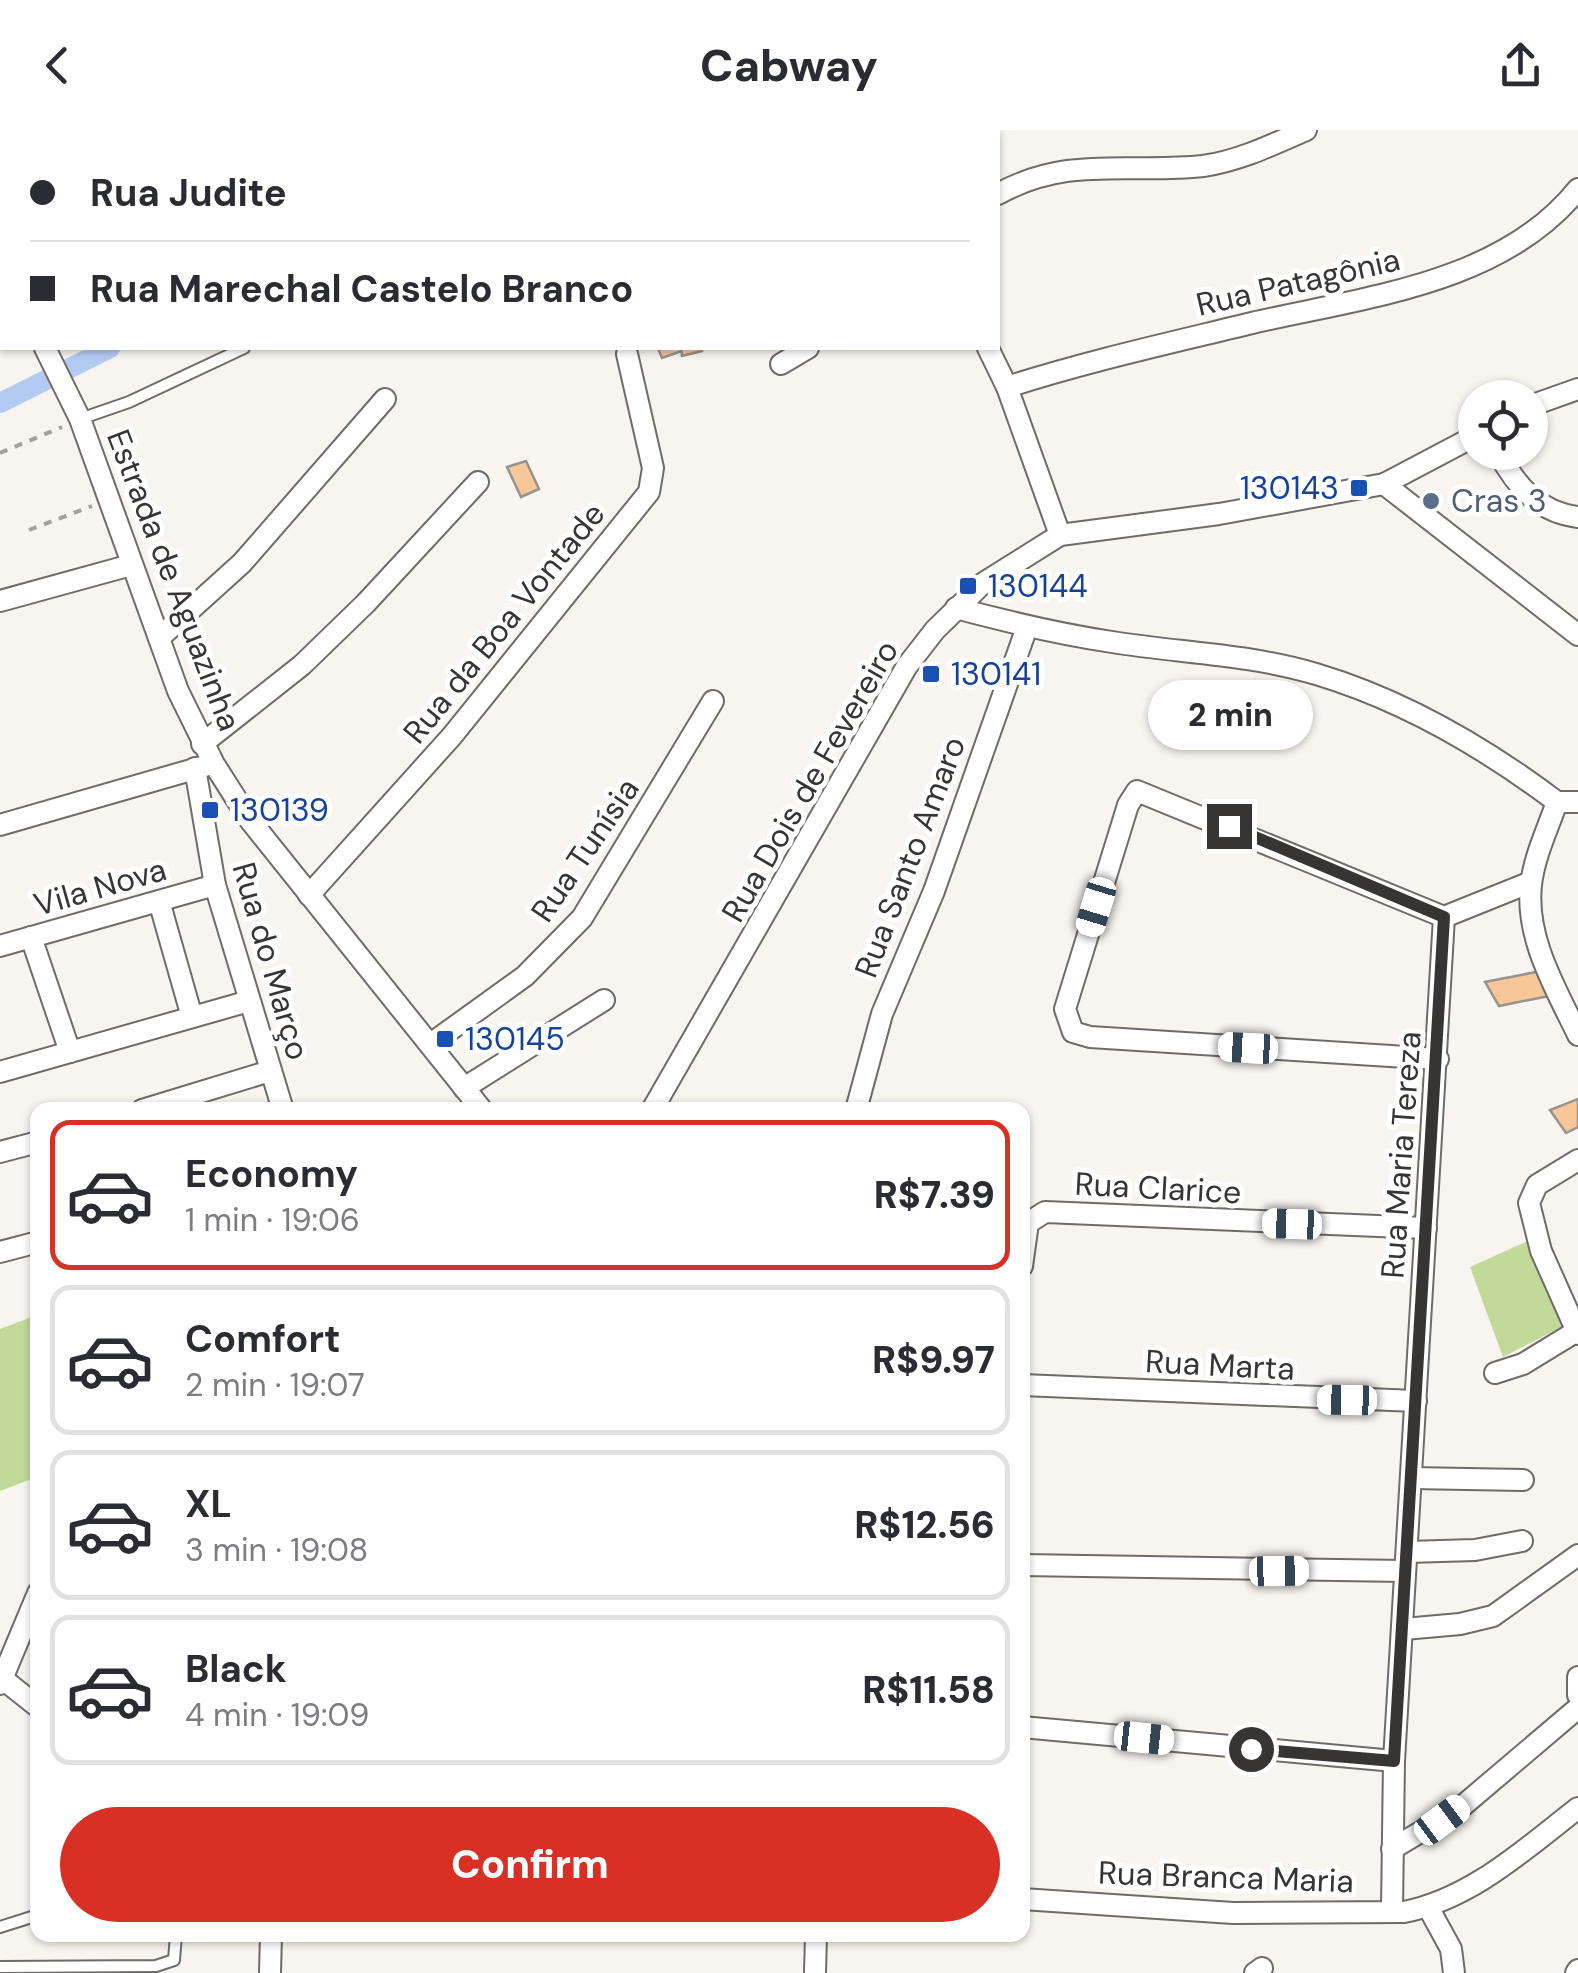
<!DOCTYPE html>
<html lang="en">
<head>
<meta charset="utf-8">
<style>
  body { margin:0; font-family:"DM Sans",sans-serif; background:#f7f7f7; color:#2b2b33; height:100vh; display:flex; flex-direction:column; font-size:38px; white-space:nowrap }
  * { box-sizing:border-box; margin:0 }
  p { font-size:32px; color:#7c7c81 }
  .icon { flex:none; width:55px; height:55px; fill:none; stroke:currentColor; stroke-width:2; stroke-linecap:round; stroke-linejoin:round }
  .map { position:relative; flex:1; overflow:hidden }
  .side { position:absolute; left:30px; top:972px; width:1000px; height:840px; display:flex; flex-direction:column; background:#fff; border-radius:20px; box-shadow:0 2px 8px #0004 }
  .side>* { flex:none }
  .hud { position:absolute; left:0px; top:0px; width:1000px; height:220px; box-shadow:0 2px 8px #0004; display:grid; align-content:center; height:220px; padding:0 30px; background:#fff }
  .fabs { position:absolute; left:1458px; top:250px; display:grid; gap:20px }
  .fabs a { display:grid; place-items:center; width:90px; height:90px; border-radius:50%; background:#fff; box-shadow:0 2px 8px #0004; font-size:50px }
  .end { position:absolute; width:45px; height:45px; margin:-22px; border:12px solid #373534; background:#fff; box-shadow:0 0 0 5px #fff }
  .from { border-radius:50% }
  .bubble { position:absolute; height:70px; border-radius:35px; background:#fff; box-shadow:0 2px 8px #0004; font-size:32px; font-weight:800; line-height:70px; text-align:center }
  .car { position:absolute; width:30px; height:60px; margin:-30px -15px; border-radius:12px; box-shadow:0 0 8px 2px #0007; background:linear-gradient(#fff 24%,#345 0 40%,#fff 0 76%,#345 0 86%,#fff 0) }
  .hud b { display:flex; align-items:center; gap:35px; height:95px; font-size:38px }
  .hud b+b { border-top:2px solid #e1e1e2 }
  .hud i { width:25px; height:25px; background:#2b2b33 }
  ul { padding:18px 0 0; list-style:none }
  li { display:flex; align-items:center; gap:30px; height:150px; margin:0 20px 15px; padding:0 10px; border:5px solid #e1e1e2; border-radius:20px }
  li div { flex:1 }
  li b { display:block; font-size:38px }
  li em { font-style:normal; font-weight:800 }
  li.current { border-color:#d93025 }
  li>.icon { width:90px; height:90px; stroke-width:1.5 }
  .action { display:flex; gap:20px; margin-top:auto; padding:20px 30px }
  .action a { flex:1; height:115px; border-radius:60px; background:#d93025; color:#fff; font-size:40px; font-weight:800; line-height:115px; text-align:center }
  header { display:flex; justify-content:space-between; align-items:center; height:130px; padding:0 30px; background:#fff; font-size:45px; font-weight:800 }
  .map>svg:first-child { display:block }
</style>
</head>
<body>
<header><svg class="icon" aria-label="back" viewBox="0 0 24 24"><path d="M15 5l-7 7 7 7"/></svg>Cabway<svg class="icon" aria-label="share" viewBox="0 0 24 24"><path d="M12 15V3M7 8l5-5 5 5M5 13v7h14v-7"/></svg></header>
<div class="map">
<svg width="1578" height="1843" viewBox="0 0 1578 1843">
  <rect width="100%" height="100%" fill="#f8f4f0"/>
  <path fill="#f3e5f9" d="M0,0H456L2,2V159Z"/>
  <g fill="#c1da9a">
    <path d="M1534,1108L1571,1192L1503,1227L1470,1137Z"/>
    <path d="M37,1185V1347L0,1361V1199Z"/>
  </g>
  <g fill="none" stroke-linecap="round" stroke-linejoin="round">
    <g stroke="#b3caf2" stroke-width="20">
      <path d="M540,2L545,0"/>
      <path d="M0,273L110,218"/>
    </g>
  </g>
  <g fill="#f8c798" stroke="#97938f" stroke-width="2.5">
    <path d="M896,0H932L933,2H890Z"/>
    <path d="M658,218H681L682,221L662,228Z"/>
    <path d="M681,218H701L702,221L682,226Z"/>
    <path d="M526,331L539,359L521,367L507,337Z"/>
    <path d="M1536,842L1549,866L1499,876L1485,852Z"/>
    <path d="M1578,969V997L1566,1003L1550,980Z"/>
  </g>
  <g fill="none" stroke-linecap="round" stroke-linejoin="round">
    <defs>
      <g id="lane">
        <path d="M80,289L129,272L244,218"/>
        <path d="M0,1797L38,1785"/>
        <path d="M0,1837L156,1836L174,1830L176,1805"/>
      </g>
      <g id="street">
        <path d="M455,2L460,0"/>
        <path d="M625,2L630,0"/>
        <path d="M998,64C1069,25 1128,44 1203,36C1239,31 1274,14 1306,0"/>
        <path d="M0,174L2,176"/>
        <path d="M45,218L80,289L178,561L214,634L249,689L482,980"/>
        <path d="M988,218L1007,257L1060,405"/>
        <path d="M781,234L808,218"/>
        <path d="M1007,257C1088,231 1170,213 1252,193C1364,167 1502,154 1578,59"/>
        <path d="M1530,276L1578,259"/>
        <path d="M1498,322C1516,356 1538,382 1578,387"/>
        <path d="M1384,354L1578,505"/>
        <path d="M0,471L131,435"/>
        <path d="M956,478C1008,492 1059,504 1112,512C1180,523 1249,524 1316,544C1403,570 1484,617 1557,672"/>
        <path d="M159,508L242,433L385,269"/>
        <path d="M202,614L302,535L366,473L478,352"/>
        <path d="M195,638L215,755L283,980"/>
        <path d="M1578,672H1557C1548,698 1534,727 1531,755C1525,808 1556,859 1578,905"/>
        <path d="M0,695L205,636"/>
        <path d="M309,765L452,606L649,362L653,338L627,224"/>
        <path d="M159,771L192,887"/>
        <path d="M1444,787L1531,752"/>
        <path d="M31,807L70,922"/>
        <path d="M0,816L215,755"/>
        <path d="M432,913L525,846L582,788L713,571"/>
        <path d="M1438,929L1090,907L1073,902L1065,879L1128,675L1137,661L1444,787"/>
        <path d="M0,942L249,871"/>
        <path d="M464,958L604,870"/>
        <path d="M142,980L270,941"/>
        <path d="M652,980L907,536L935,500L982,454L1060,405L1219,384L1384,354L1475,306"/>
        <path d="M856,980L882,884L934,761L1027,497"/>
        <path d="M0,1022L38,1012"/>
        <path d="M1578,1030L1537,1055L1529,1073L1541,1121L1578,1204"/>
        <path d="M0,1122L38,1112"/>
        <path d="M1022,1136L1028,1093L1045,1082L1426,1098"/>
        <path d="M1495,1243L1523,1234L1577,1201"/>
        <path d="M1022,1255L1416,1271"/>
        <path d="M1411,1348L1523,1350"/>
        <path d="M1407,1422L1475,1420L1522,1411"/>
        <path d="M1022,1435L1405,1441"/>
        <path d="M1404,1499L1460,1494L1493,1486L1578,1425"/>
        <path d="M1578,1547V1565"/>
        <path d="M3,1549L38,1577"/>
        <path d="M0,1554L38,1463"/>
        <path d="M1022,1597L1394,1631"/>
        <path d="M1392,1719L1459,1679L1578,1578"/>
        <path d="M1022,1769L1233,1783L1404,1782C1471,1769 1525,1719 1578,1678"/>
        <path d="M1428,1777L1451,1819L1454,1843"/>
        <path d="M1392,1780L1394,1631L1444,787"/>
        <path d="M270,1843L271,1805"/>
        <path d="M815,1843L816,1805"/>
        <path d="M1255,1843L1262,1838"/>
        <path d="M1576,1843L1578,1840"/>
      </g>
    </defs>
    <use href="#lane" stroke="#6f6c68" stroke-width="14"/>
    <use href="#street" stroke="#6f6c68" stroke-width="24"/>
    <g stroke="#a3a09e" stroke-width="4" stroke-dasharray="8 8" stroke-linecap="butt">
      <path d="M0,323L62,297"/>
      <path d="M29,400L92,376"/>
    </g>
    <use href="#lane" stroke="#fff" stroke-width="10"/>
    <use href="#street" stroke="#fff" stroke-width="20"/>
  </g>
  <g fill="none" stroke-linecap="round" stroke-linejoin="round">
    <path stroke="#373534" stroke-width="12" d="M1229,696L1444,787L1394,1631L1251,1619"/>
  </g>
  <g fill="#1a4fb4" stroke="#fff" stroke-width="4">
    <rect x="1349" y="348" width="20" height="20" rx="5"/>
    <rect x="958" y="446" width="20" height="20" rx="5"/>
    <rect x="921" y="534" width="20" height="20" rx="5"/>
    <rect x="200" y="670" width="20" height="20" rx="5"/>
    <rect x="435" y="899" width="20" height="20" rx="5"/>
  </g>
  <circle fill="#5c6f8a" stroke="#fff" stroke-width="4" cx="1431" cy="371" r="10"/>
  <g text-anchor="middle" stroke-width="10" stroke-linejoin="round" paint-order="stroke">
    <g font-size="32" fill="#373534" stroke="#fff">
      <text transform="translate(1298 152) rotate(-13)" y="11">Rua Patagônia</text>
      <text transform="translate(174 450) rotate(69)" y="11">Estrada de Aguazinha</text>
      <text transform="translate(504 493) rotate(-51)" y="11">Rua da Boa Vontade</text>
      <text transform="translate(810 651) rotate(-60)" y="11">Rua Dois de Fevereiro</text>
      <text transform="translate(585 720) rotate(-56)" y="11">Rua Tunísia</text>
      <text transform="translate(910 727) rotate(-69)" y="11">Rua Santo Amaro</text>
      <text transform="translate(100 757) rotate(-16)" y="11">Vila Nova</text>
      <text transform="translate(271 831) rotate(74)" y="11">Rua do Março</text>
      <text transform="translate(1401 1025) rotate(-86)" y="11">Rua Maria Tereza</text>
      <text transform="translate(1158 1058) rotate(3)" y="11">Rua Clarice</text>
      <text transform="translate(1220 1235) rotate(3)" y="11">Rua Marta</text>
      <text transform="translate(1226 1747) rotate(2)" y="11">Rua Branca Maria</text>
    </g>
    <g font-size="32" fill="#164399" stroke="#fff" text-anchor="start">
      <text x="1339" y="369" text-anchor="end">130143</text>
      <text x="988" y="467">130144</text>
      <text x="951" y="555">130141</text>
      <text x="230" y="691">130139</text>
      <text x="465" y="920">130145</text>
    </g>
    <g font-size="32" fill="#4e5e75" stroke="#fff" text-anchor="start">
      <text x="1451" y="382">Cras 3</text>
    </g>
  </g>
</svg>
<div class="fabs">
<a><svg class="icon" aria-label="locate" viewBox="0 0 24 24"><circle cx="12" cy="12" r="6"/><path d="M12 2v4M12 18v4M2 12h4M18 12h4"/></svg></a>
</div>
<i class="end from" style="left:1251px;top:1619px"></i>
<i class="end" style="left:1229px;top:696px"></i>
<div class="bubble" style="left:1148px;top:550px;width:165px">2 min</div>
<i class="car" style="left:1096px;top:777px;rotate:197deg"></i>
<i class="car" style="left:1248px;top:918px;rotate:273deg"></i>
<i class="car" style="left:1292px;top:1094px;rotate:272deg"></i>
<i class="car" style="left:1347px;top:1270px;rotate:271deg"></i>
<i class="car" style="left:1279px;top:1441px;rotate:89deg"></i>
<i class="car" style="left:1144px;top:1608px;rotate:96deg"></i>
<i class="car" style="left:1442px;top:1690px;rotate:53deg"></i>
<div class="hud">
<b><i class="from"></i>Rua Judite</b>
<b><i></i>Rua Marechal Castelo Branco</b>
</div>
<section class="side">
<ul>
<li class="current"><svg class="icon" aria-label="car" viewBox="0 0 24 24"><path d="M5 17H2v-5l4-1 3-4h7l3 4 3 1v5h-3M9 17h6M6 11h13"/><circle cx="7" cy="17" r="2"/><circle cx="17" cy="17" r="2"/></svg><div><b>Economy</b><p>1 min · 19:06</p></div><em>R$7.39</em></li>
<li><svg class="icon" aria-label="car" viewBox="0 0 24 24"><path d="M5 17H2v-5l4-1 3-4h7l3 4 3 1v5h-3M9 17h6M6 11h13"/><circle cx="7" cy="17" r="2"/><circle cx="17" cy="17" r="2"/></svg><div><b>Comfort</b><p>2 min · 19:07</p></div><em>R$9.97</em></li>
<li><svg class="icon" aria-label="car" viewBox="0 0 24 24"><path d="M5 17H2v-5l4-1 3-4h7l3 4 3 1v5h-3M9 17h6M6 11h13"/><circle cx="7" cy="17" r="2"/><circle cx="17" cy="17" r="2"/></svg><div><b>XL</b><p>3 min · 19:08</p></div><em>R$12.56</em></li>
<li><svg class="icon" aria-label="car" viewBox="0 0 24 24"><path d="M5 17H2v-5l4-1 3-4h7l3 4 3 1v5h-3M9 17h6M6 11h13"/><circle cx="7" cy="17" r="2"/><circle cx="17" cy="17" r="2"/></svg><div><b>Black</b><p>4 min · 19:09</p></div><em>R$11.58</em></li>
</ul>
<div class="action"><a>Confirm</a></div>
</section>
</div>
</body>
</html>
